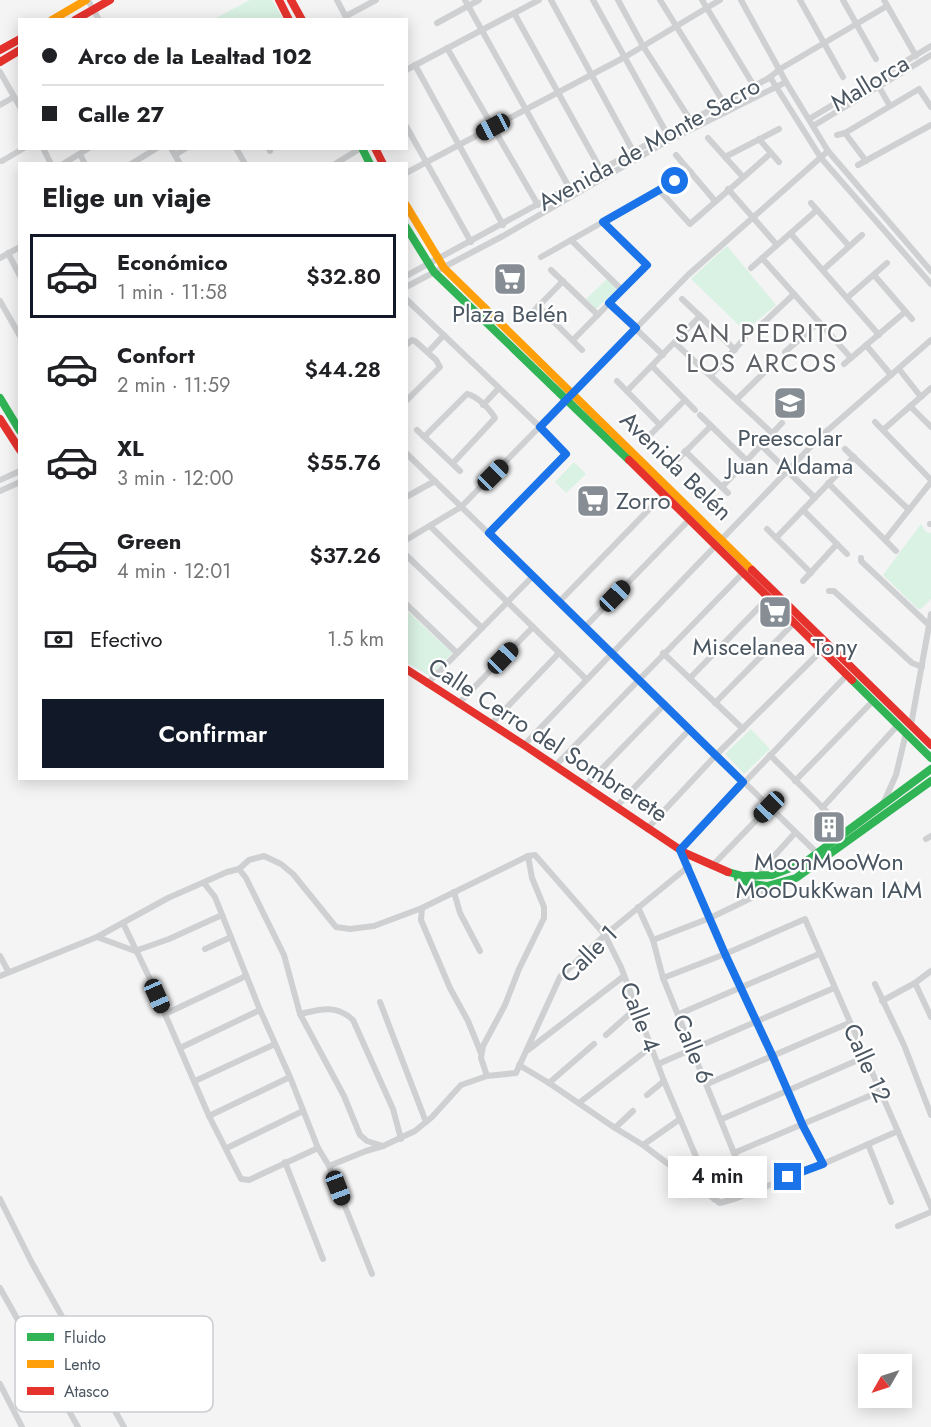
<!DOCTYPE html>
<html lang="es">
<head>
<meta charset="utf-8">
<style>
  body { margin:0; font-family:Jost,sans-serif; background:#f6f6f6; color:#202124; height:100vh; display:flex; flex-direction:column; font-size:22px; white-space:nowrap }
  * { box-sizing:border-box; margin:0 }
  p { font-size:20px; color:#757577 }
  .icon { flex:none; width:33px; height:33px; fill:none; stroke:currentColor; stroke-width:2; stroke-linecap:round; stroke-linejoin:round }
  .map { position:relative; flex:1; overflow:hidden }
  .side { position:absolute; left:18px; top:162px; width:390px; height:618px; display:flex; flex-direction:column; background:#fff; border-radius:0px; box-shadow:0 3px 15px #0003 }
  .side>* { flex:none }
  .guide { position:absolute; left:18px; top:18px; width:390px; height:132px; border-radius:0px; box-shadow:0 3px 15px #0003; display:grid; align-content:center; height:132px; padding:0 24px; background:#fff }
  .needle { width:39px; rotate:231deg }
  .fabs { position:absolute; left:858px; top:1354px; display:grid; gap:12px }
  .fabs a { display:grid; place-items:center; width:54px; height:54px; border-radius:0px; background:#fff; box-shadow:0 3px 15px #0003; font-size:30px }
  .end { position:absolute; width:27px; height:27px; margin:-14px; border:8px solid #1a73e8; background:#fff; box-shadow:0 0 0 3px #fff }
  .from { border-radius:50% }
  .bubble { position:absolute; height:42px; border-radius:0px; background:#fff; box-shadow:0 3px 15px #0003; font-size:20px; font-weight:600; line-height:42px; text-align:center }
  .car { position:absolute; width:18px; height:36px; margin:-18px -9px; border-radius:8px; box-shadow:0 0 4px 2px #0007; background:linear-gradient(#222 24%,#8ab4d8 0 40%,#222 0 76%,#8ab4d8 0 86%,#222 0) }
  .guide b { display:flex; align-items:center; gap:21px; height:57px; font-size:22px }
  .guide b+b { border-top:2px solid #e0e0e0 }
  .guide i { width:15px; height:15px; background:#202124 }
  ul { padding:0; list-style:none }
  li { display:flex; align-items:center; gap:18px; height:84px; margin:0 12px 9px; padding:0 12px; border:3px solid transparent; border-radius:0px }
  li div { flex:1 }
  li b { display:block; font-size:22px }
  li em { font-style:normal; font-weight:600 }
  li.on { border-color:#111827 }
  li>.icon { width:54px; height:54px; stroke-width:1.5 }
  h2 { padding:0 24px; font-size:27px; line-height:72px }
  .pay { display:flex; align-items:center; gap:15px; height:66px; padding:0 24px; font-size:22px }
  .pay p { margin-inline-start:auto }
  .action { display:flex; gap:12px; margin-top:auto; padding:12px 24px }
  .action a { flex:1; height:69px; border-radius:0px; background:#111827; color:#fff; font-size:24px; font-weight:600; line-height:69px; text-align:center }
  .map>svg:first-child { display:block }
</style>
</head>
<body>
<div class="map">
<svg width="931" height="1427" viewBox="0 0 931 1427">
  <rect width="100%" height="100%" fill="#f4f4f4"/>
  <g fill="#d9f2e3">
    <path d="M250,0H272L283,19H214Z"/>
    <path d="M727,246L776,305L745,331L691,279Z"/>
    <path d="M607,279L617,289L596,309L586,299Z"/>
    <path d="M574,462L586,474L566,493L555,482Z"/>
    <path d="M921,524L926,532L931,533V599L921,609H918L883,575Z"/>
    <path d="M406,610L452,653L430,676L407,663Z"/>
    <path d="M751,729L770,749L744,774L725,754Z"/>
  </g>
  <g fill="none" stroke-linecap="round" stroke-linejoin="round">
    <g stroke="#ced0d2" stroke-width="6">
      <path d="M88,0L99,20"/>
      <path d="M337,0L347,19"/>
      <path d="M465,0L569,187"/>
      <path d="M551,0L633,151"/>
      <path d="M593,0L666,132"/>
      <path d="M618,0L643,46L691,121"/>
      <path d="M660,0L724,103"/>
      <path d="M702,0L754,86"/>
      <path d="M741,0L786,82L828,151L931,271"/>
      <path d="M800,0L843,77"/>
      <path d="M843,0L876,59"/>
      <path d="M884,0L916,56"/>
      <path d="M514,13L601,170"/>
      <path d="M346,16L376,0"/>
      <path d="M437,23L479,0"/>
      <path d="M447,48L538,205"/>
      <path d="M415,65L503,225"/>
      <path d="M406,70L539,0"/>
      <path d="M0,72L20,107"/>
      <path d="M770,77L821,158L931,284"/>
      <path d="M879,87L890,106"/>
      <path d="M0,105L14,97"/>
      <path d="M809,119L931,46"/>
      <path d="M406,126L471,242"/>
      <path d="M813,126L931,55"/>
      <path d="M845,133L866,161"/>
      <path d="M837,135L845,133L919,89L931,107"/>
      <path d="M708,138L743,177"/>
      <path d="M759,139L779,162"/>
      <path d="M43,148L51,164"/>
      <path d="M171,148L180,164"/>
      <path d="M236,148L245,164"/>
      <path d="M269,148L270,151"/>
      <path d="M80,154L85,164"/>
      <path d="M175,155L186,148"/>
      <path d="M676,155L715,201"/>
      <path d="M725,157L779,129"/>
      <path d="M2,161L24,148"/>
      <path d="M63,164L89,148"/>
      <path d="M131,164L157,148"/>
      <path d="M335,164L361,148"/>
      <path d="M858,165L931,125"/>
      <path d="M406,173L625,57L720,0"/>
      <path d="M728,189L777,245"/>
      <path d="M659,190L690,224L771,153"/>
      <path d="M811,203L849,246"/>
      <path d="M791,234L879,335"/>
      <path d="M571,240L622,290"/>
      <path d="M8,253L20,276"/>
      <path d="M541,257L691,172"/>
      <path d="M0,258L20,247"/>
      <path d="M762,258L851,358"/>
      <path d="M751,268L817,210"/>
      <path d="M551,270L598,315"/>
      <path d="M823,270L862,235"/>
      <path d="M874,275L912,319"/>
      <path d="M406,276L769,78L780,69L887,6"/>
      <path d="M406,287L503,236L664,143L786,82"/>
      <path d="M847,298L887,263"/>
      <path d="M406,299L540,427L566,454L489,533"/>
      <path d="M682,299L700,316"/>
      <path d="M0,301L20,336"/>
      <path d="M609,303L663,355"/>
      <path d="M538,306L582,350"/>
      <path d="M528,317L563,281"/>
      <path d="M760,326L794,294"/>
      <path d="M573,340L647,265L603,222"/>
      <path d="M675,343L773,434"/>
      <path d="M406,345L412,340L415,341L436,360L440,367L406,401"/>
      <path d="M866,345L891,375"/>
      <path d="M428,352L444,335"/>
      <path d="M785,352L819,322"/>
      <path d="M844,364L905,312"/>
      <path d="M652,366L695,410"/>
      <path d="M899,369L921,397"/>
      <path d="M711,375L745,338"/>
      <path d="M617,381L660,425"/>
      <path d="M627,391L700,316L735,350"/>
      <path d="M737,399L775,362"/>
      <path d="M483,405L499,388"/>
      <path d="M910,406L931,427"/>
      <path d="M700,415L747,461"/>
      <path d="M875,422L931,480"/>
      <path d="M417,430L460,471"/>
      <path d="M883,430L931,388"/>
      <path d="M650,435L685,400"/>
      <path d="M424,437L467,394C477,396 490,409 495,418L453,463"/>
      <path d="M762,446L815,498"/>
      <path d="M845,449L909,510"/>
      <path d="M685,451L728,493"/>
      <path d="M406,453L817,853"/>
      <path d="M676,461L711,426"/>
      <path d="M0,480L20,471"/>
      <path d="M828,483L896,551"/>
      <path d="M722,487L782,423"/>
      <path d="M0,491L20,482"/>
      <path d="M406,497L435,481"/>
      <path d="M803,510L837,544L803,581"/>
      <path d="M930,524H931"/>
      <path d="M430,526L586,679"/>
      <path d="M767,529L811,573"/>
      <path d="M776,538L854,457"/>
      <path d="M406,540L461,507L688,275L828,151"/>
      <path d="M885,540L931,482"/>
      <path d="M837,544L847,554"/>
      <path d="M406,555L482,628"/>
      <path d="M861,558V561L928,624"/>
      <path d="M829,591H834L912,663L922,667"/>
      <path d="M559,602L663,495"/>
      <path d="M406,604L457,653"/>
      <path d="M585,627L689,520"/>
      <path d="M663,653L743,729"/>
      <path d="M690,678L768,598"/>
      <path d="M427,684L533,576"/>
      <path d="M715,703L794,623"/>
      <path d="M458,704L533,627"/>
      <path d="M491,724L559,653"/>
      <path d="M911,725L931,614"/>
      <path d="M524,745L820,437L931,340"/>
      <path d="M770,755L846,831"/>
      <path d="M555,766L743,573"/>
      <path d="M795,781L873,701"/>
      <path d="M585,786L665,704"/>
      <path d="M883,804L896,775L906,733"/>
      <path d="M616,807L690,729"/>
      <path d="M822,808L898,725"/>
      <path d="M647,829L717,754L823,649"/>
      <path d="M926,839L931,836"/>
      <path d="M712,866L769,807"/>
      <path d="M239,869L246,878L284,955L300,1014L344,1096L360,1135L367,1141L383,1146"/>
      <path d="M755,877L795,833"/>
      <path d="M204,883L215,897L260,1010L290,1077L318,1148L329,1166L372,1274"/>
      <path d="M454,892L460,913L480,951"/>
      <path d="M638,907L653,940L663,978L734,1153L753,1190"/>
      <path d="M422,908L421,920L450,988L468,1021L481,1053"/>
      <path d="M123,923L149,977L209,1116L241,1179L249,1180L318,1148"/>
      <path d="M97,937L135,951L169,939L222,915"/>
      <path d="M653,940L710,918L776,886"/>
      <path d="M205,949L231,937"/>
      <path d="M0,956L8,971"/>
      <path d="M0,976L97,937L168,898L227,872L239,869L249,860L264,856L281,864L293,874L336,927L350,929L374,926L422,908L528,856L535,855L605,935L621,967L664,1081L714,1199"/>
      <path d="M663,978L725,954L805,919L931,1207"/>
      <path d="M915,983L931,1017"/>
      <path d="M875,984L904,1045L931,1115"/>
      <path d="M882,1001L915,983L931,971"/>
      <path d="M380,1002L426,1122"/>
      <path d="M165,1014L246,976"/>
      <path d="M300,1014C320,1009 337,1004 353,1020L393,1109L401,1139"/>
      <path d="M679,1014L819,954"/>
      <path d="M606,1035L635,1009"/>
      <path d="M180,1048L260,1010"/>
      <path d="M528,1050L624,976"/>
      <path d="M658,1064L834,988"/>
      <path d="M519,1065L549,1083L615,1128L643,1145L720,1203L737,1198L823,1164L898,1131"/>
      <path d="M487,1076L481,1058L483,1046L505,1005L519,969L544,918V907L532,878L528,856"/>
      <path d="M195,1081L275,1044"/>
      <path d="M549,1083L594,1044"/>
      <path d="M707,1084L849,1023"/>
      <path d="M647,1095L664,1081"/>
      <path d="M579,1103L651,1047"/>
      <path d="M209,1116L290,1077"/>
      <path d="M722,1119L865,1057"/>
      <path d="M615,1128L633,1111"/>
      <path d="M868,1144L891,1202"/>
      <path d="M643,1145L680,1119"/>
      <path d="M227,1148L303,1111"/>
      <path d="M734,1153L881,1091"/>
      <path d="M285,1162L323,1259"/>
      <path d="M823,1164L803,1126L773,1057L725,954L680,850L847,675"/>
      <path d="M329,1166L366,1151L383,1146L415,1131L432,1117L461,1085L487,1076L516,1073L560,977L605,935L689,866"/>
      <path d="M0,1199L32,1263L124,1427"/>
      <path d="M898,1226L931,1212"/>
      <path d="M0,1288L78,1427"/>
      <path d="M0,1384L22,1427"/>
    </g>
    <g stroke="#30b455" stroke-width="8">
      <path d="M362,148L370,164"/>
      <path d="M406,227L434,272L629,460"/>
      <path d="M0,398L20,431"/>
      <path d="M852,680L931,758"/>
      <path d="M728,872L743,876L772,875L804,863L931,769"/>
      <path d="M738,878L752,884L767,886L796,878L931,781"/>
    </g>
    <g stroke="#ff9f0a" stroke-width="8">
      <path d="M52,20L86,0"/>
      <path d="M406,205L444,268L752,570"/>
    </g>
    <g stroke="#e5322d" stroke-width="8">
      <path d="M279,0L289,20"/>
      <path d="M291,0L302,20"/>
      <path d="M75,20L110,0"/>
      <path d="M0,50L20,39"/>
      <path d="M0,62L20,50"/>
      <path d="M375,148L383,164"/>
      <path d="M0,419L20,450"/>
      <path d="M629,460L852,680"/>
      <path d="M752,570L931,745"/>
      <path d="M406,669L524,745L685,853L728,872"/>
    </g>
  </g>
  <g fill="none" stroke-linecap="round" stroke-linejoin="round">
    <path stroke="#1a73e8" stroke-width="8" d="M675,181L603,222L647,265L609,303L636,328L540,427L566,454L489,533L743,782L680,850L725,954L773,1057L803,1126L823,1164L788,1177"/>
  </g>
  <defs>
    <symbol id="supermarket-square" viewBox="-11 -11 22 22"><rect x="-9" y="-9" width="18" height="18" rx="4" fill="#868d94" stroke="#fff"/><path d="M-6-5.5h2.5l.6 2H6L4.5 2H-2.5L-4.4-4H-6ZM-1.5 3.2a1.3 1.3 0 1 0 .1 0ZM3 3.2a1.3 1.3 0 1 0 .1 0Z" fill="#fff"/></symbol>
    <symbol id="school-square" viewBox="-11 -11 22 22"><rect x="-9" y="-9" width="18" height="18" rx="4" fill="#868d94" stroke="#fff"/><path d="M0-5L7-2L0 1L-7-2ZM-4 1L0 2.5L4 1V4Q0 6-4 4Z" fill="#fff"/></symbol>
    <symbol id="building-square" viewBox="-11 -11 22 22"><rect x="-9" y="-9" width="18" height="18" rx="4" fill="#868d94" stroke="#fff"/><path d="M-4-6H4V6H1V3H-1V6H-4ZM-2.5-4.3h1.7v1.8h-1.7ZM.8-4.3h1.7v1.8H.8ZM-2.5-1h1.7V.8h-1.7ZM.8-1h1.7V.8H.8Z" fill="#fff"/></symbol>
  </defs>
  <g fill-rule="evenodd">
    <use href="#supermarket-square" x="491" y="260" width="38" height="38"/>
    <use href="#school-square" x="771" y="384" width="38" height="38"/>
    <use href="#supermarket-square" x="574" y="482" width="38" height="38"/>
    <use href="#supermarket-square" x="756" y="593" width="38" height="38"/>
    <use href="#building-square" x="810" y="808" width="38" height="38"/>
  </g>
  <g text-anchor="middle" stroke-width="4.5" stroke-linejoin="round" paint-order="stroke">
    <g font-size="24" fill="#4a5661" stroke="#fff">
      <text transform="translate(870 83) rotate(-31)" y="8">Mallorca</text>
      <text transform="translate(649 144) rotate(-29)" y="8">Avenida de Monte Sacro</text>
      <text transform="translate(676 466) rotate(44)" y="8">Avenida Belén</text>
      <text transform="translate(548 740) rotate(33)" y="8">Calle Cerro del Sombrerete</text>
      <text transform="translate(589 954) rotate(-45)" y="8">Calle 1</text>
      <text transform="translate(640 1017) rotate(69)" y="8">Calle 4</text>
      <text transform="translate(693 1049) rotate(68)" y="8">Calle 6</text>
      <text transform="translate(867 1063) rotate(66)" y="8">Calle 12</text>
    </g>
    <g font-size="24" fill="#4a5661" stroke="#fff">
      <text x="510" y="322">Plaza Belén</text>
      <text x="790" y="446">Preescolar<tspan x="790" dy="28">Juan Aldama</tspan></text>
      <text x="616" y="509" text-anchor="start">Zorro</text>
      <text x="775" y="655">Miscelanea Tony</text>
      <text x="829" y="870">MoonMooWon<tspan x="829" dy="28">MooDukKwan IAM</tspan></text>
    </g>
    <g font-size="26" letter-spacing="1.5" fill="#5f6368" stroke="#fff">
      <text x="762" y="342">SAN PEDRITO<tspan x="762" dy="30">LOS ARCOS</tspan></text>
    </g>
  </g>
  <rect x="15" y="1316" width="198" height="96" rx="9" fill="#fff" stroke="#c9ccd0" stroke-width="1.5"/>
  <rect x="27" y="1333" width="27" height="8" fill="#30b455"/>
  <rect x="27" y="1360" width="27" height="8" fill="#ff9f0a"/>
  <rect x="27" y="1387" width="27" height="8" fill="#e5322d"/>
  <g font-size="16" fill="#4a5661">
    <text x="64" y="1343">Fluido</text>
    <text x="64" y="1370">Lento</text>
    <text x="64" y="1397">Atasco</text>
  </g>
</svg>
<div class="fabs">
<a><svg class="needle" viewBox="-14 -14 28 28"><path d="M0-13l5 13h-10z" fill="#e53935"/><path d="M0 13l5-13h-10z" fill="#757577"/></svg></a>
</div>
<i class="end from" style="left:675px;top:181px"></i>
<i class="end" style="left:788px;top:1177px"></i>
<div class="bubble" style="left:668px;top:1156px;width:99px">4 min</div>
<i class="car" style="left:493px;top:127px;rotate:242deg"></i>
<i class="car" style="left:493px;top:475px;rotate:45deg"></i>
<i class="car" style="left:615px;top:596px;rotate:44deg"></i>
<i class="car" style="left:503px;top:658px;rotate:44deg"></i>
<i class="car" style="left:769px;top:807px;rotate:224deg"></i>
<i class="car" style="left:157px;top:996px;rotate:156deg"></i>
<i class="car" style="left:338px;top:1188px;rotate:159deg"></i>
<div class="guide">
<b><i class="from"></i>Arco de la Lealtad 102</b>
<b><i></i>Calle 27</b>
</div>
<section class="side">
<h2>Elige un viaje</h2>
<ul>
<li class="on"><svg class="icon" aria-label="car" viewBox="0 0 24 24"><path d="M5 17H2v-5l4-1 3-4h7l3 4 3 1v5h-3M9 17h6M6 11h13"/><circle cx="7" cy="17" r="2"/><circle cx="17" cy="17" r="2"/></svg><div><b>Económico</b><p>1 min · 11:58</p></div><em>$32.80</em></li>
<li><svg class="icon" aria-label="car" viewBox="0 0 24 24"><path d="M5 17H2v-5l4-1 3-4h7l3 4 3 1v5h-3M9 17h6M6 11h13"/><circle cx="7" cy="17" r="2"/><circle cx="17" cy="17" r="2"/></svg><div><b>Confort</b><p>2 min · 11:59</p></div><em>$44.28</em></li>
<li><svg class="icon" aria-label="car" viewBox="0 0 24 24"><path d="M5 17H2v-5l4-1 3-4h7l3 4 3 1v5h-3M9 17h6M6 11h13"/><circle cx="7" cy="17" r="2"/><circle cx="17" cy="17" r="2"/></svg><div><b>XL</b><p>3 min · 12:00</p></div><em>$55.76</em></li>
<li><svg class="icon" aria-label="car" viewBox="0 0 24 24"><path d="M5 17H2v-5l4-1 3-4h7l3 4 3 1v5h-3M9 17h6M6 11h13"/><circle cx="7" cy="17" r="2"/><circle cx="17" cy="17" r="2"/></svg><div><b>Green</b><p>4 min · 12:01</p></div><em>$37.26</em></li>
</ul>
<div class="pay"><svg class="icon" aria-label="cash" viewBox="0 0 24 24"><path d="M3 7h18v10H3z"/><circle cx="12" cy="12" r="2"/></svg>Efectivo<p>1.5 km</p></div>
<div class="action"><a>Confirmar</a></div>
</section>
</div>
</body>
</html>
